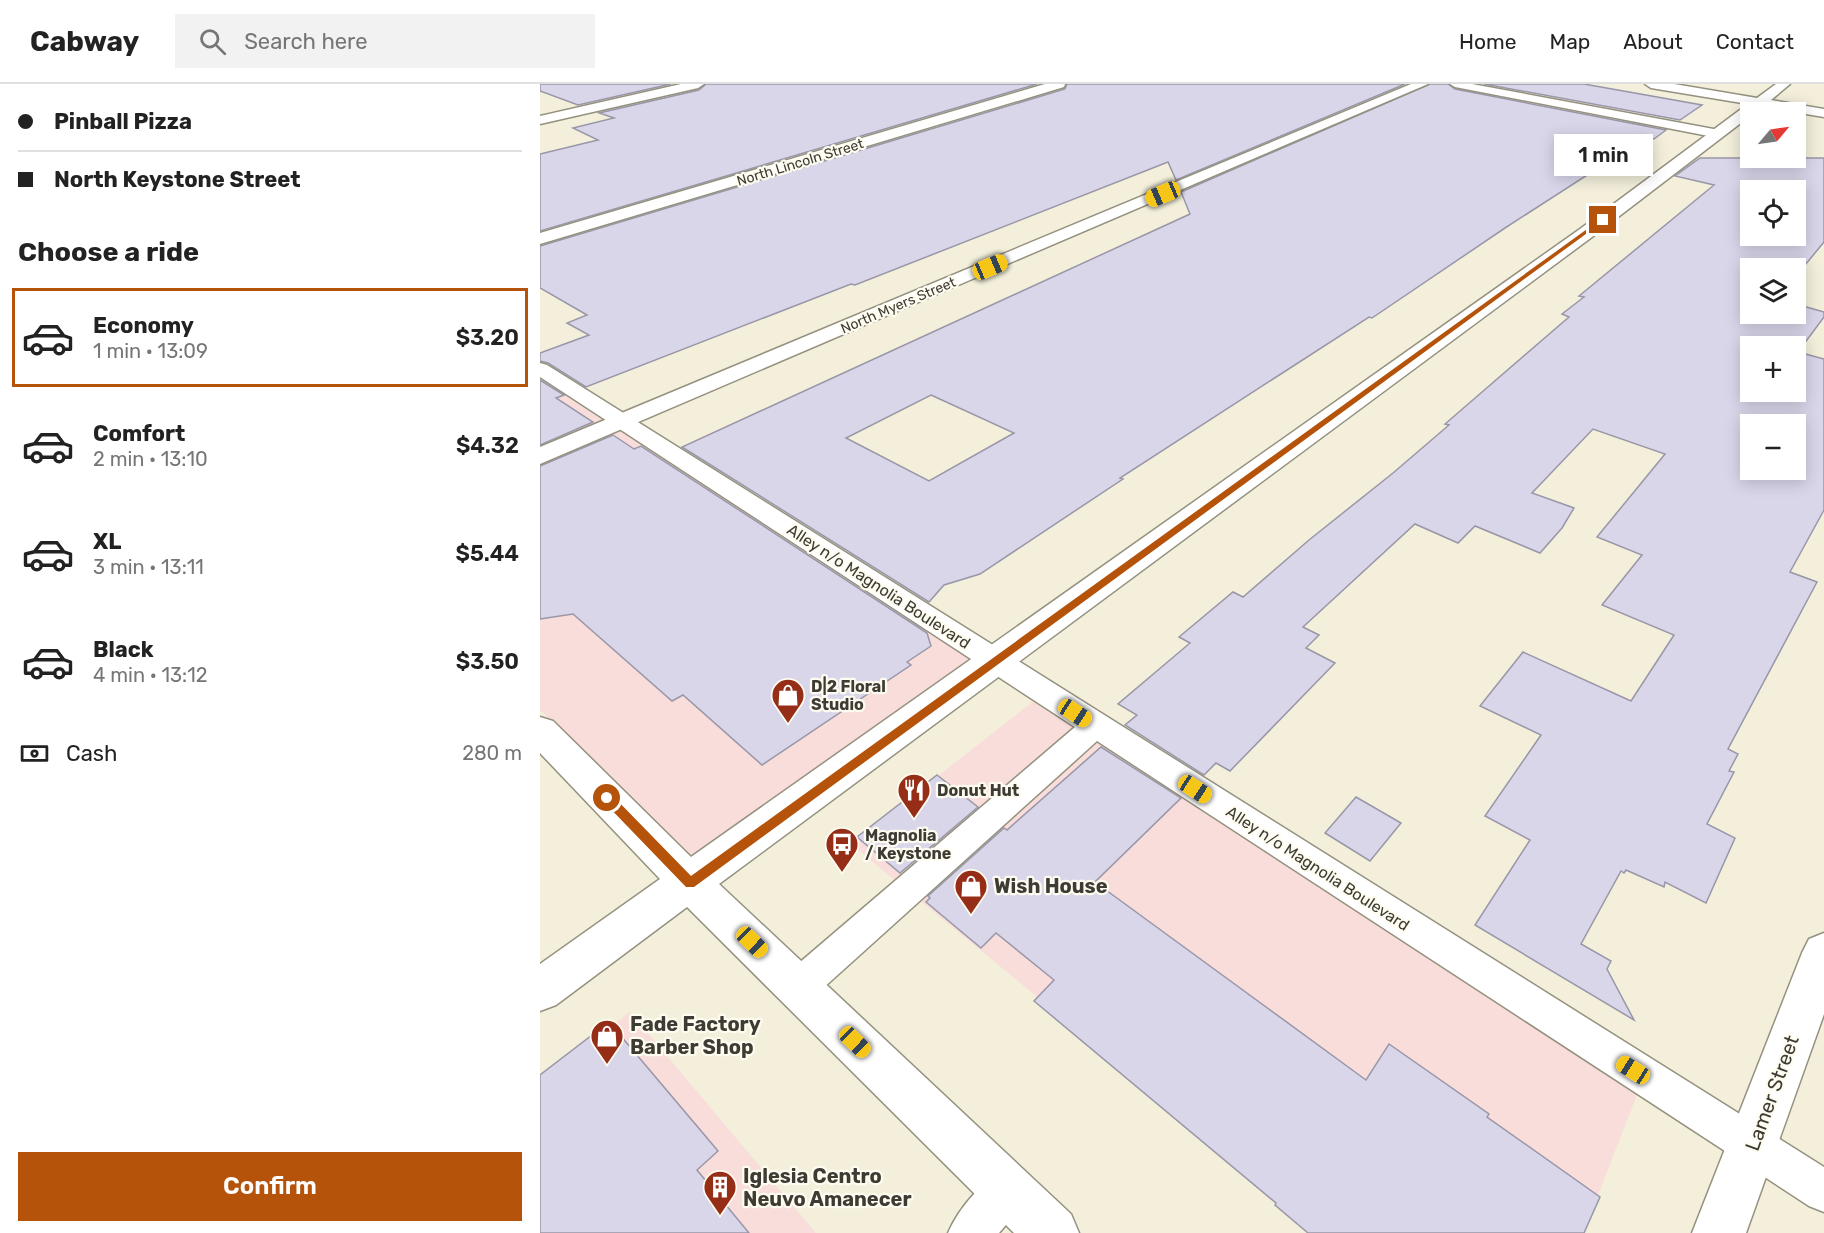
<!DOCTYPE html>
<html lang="en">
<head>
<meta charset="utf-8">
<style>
  body { margin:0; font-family:Rubik,sans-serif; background:#f2f2f2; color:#222; height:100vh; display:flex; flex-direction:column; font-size:22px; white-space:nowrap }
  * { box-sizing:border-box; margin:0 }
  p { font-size:20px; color:#767676 }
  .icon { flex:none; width:33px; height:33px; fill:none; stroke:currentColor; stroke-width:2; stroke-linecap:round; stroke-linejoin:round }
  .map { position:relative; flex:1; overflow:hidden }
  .sheet { display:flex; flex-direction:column; background:#fff; width:540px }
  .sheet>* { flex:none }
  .banner { display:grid; align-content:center; height:132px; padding:0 18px; background:#fff }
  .needle { width:39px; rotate:61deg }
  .fabs { position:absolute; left:1200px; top:18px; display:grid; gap:12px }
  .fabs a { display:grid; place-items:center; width:66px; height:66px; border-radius:0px; background:#fff; box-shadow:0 3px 15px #0003; font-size:30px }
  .end { position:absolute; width:27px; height:27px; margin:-14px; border:8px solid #b45309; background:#fff; box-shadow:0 0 0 3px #fff }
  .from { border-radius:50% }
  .bubble { position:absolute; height:42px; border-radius:0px; background:#fff; box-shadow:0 3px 15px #0003; font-size:20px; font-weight:600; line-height:42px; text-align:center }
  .car { position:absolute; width:18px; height:36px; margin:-18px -9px; border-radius:8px; box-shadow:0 0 4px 2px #0007; background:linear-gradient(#f5c518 24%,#345 0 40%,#f5c518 0 76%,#345 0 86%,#f5c518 0) }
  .banner b { display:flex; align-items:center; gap:21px; height:57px; font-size:22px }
  .banner b+b { border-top:2px solid #e0e0e0 }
  .banner i { width:15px; height:15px; background:#222 }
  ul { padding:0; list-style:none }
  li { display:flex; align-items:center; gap:18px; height:99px; margin:0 12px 9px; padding:0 6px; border:3px solid transparent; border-radius:0px }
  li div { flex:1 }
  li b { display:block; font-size:22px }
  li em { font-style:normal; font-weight:600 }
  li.on { border-color:#b45309 }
  li>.icon { width:54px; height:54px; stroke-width:1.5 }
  h2 { padding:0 18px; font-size:27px; line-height:72px }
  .pay { display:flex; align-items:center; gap:15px; height:66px; padding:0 18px; font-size:22px }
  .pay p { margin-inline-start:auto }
  .button { display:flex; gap:12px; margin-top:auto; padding:12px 18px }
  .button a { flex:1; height:69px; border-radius:0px; background:#b45309; color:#fff; font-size:24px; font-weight:600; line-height:69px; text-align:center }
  header { display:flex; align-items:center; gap:36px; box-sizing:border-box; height:84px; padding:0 30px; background:#fff; border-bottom:2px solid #e0e0e0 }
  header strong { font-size:28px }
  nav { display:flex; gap:33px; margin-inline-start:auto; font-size:21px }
  .search { width:420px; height:54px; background:#f2f2f2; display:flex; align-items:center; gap:15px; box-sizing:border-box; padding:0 21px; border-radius:0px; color:#767676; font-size:22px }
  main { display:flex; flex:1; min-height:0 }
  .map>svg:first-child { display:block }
</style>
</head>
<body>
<header>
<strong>Cabway</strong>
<div class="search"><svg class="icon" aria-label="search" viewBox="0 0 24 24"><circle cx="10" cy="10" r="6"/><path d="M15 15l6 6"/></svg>Search here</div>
<nav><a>Home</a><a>Map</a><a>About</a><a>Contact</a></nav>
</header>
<main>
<section class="sheet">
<div class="banner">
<b><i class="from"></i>Pinball Pizza</b>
<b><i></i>North Keystone Street</b>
</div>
<h2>Choose a ride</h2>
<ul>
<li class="on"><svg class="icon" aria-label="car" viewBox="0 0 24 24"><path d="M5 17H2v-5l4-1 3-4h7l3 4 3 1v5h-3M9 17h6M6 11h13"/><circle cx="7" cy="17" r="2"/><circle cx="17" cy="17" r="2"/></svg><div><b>Economy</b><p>1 min · 13:09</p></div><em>$3.20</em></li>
<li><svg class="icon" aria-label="car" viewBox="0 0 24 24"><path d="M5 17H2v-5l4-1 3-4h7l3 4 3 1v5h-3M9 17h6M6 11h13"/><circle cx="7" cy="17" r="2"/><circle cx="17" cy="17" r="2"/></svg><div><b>Comfort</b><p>2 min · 13:10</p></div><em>$4.32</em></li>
<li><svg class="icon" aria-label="car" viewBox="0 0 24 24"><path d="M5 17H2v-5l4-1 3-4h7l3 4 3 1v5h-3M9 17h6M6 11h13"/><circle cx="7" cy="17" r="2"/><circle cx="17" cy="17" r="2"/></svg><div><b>XL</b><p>3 min · 13:11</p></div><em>$5.44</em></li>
<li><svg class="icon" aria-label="car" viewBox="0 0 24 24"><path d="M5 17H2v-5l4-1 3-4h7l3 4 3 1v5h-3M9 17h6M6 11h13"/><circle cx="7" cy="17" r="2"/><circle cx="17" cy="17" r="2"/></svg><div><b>Black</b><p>4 min · 13:12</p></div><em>$3.50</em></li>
</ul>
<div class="pay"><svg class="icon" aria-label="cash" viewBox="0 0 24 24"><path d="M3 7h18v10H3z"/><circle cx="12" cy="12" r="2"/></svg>Cash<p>280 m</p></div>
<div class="button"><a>Confirm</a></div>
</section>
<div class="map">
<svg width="1284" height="1149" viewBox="0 0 1284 1149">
  <rect width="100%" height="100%" fill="#f3efdb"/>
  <g fill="#f8ddda">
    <path d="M0,285L73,331L0,361Z"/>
    <path d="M78,335L457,568L159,782L0,626V368Z"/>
    <path d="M495,616L1097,1011L1043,1149H785L311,760Z"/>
    <path d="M90,928L276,1149H0V998Z"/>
  </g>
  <g fill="#d9d6ea" stroke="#9996a8" stroke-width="1.5" fill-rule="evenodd">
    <path d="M0,0H131L38,21L0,7Z"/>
    <path d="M166,0H497L0,147V70L58,56L33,44L74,34L59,29L159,6Z"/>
    <path d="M527,0H865L636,96L628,78L315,201L311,200L46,303L8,279L0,277V269L49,251L27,239L47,231L0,204V162L525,5Z"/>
    <path d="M890,0H908L915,5L1126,46L1114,55L1106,53L965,144L832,234L829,233L580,394L583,395L440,490L404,501L389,518L142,363L650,130L641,108ZM391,311L474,349L389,397L306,354Z"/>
    <path d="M944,0H1044L1162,21L1140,36Z"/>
    <path d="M1160,74H1284V158L1256,192V184H1210V230H1256V220L1284,228V233L1258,268L1284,275V426L1250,488L1277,498L1188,665L1198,670L1189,687L1194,688L1167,740L1195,754L1166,819L1125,798L1124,803L1086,786L1084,789L1081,787L1041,860L1071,877L1067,885L1094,936L935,841L990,756L945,732L1001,651L940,622L983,568L1091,617L1134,551L1062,521L1102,471L1057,453L1125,370L1053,345L992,409L1034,424L1022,444L1000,469L935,442L918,459L875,440L763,543L779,551L766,564L795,579L690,687L676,679L664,691L585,641L597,631L578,620L650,559L639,553L693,508L703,513L769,456L853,389L909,341L905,340L1029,233L1022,230L1044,213L1039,212L1174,101L1135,92ZM1210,106H1256V152H1210ZM1210,262H1256V308H1210ZM1210,340H1256V386H1210Z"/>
    <path d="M0,296L24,311L16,314L53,338L0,361Z"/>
    <path d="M73,351L94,365L101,362L387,549L391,562L367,578L371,581L222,681L143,611L132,617L33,530L0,535V382Z"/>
    <path d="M561,663L641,714L555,798L826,996L849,960L949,1030L947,1033L1060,1113L1044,1149H768L735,1121L736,1119L494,917L514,896L456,849L441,864L386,818L390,814L388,812L464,744L467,746Z"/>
    <path d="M397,691L438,723L360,789L317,753Z"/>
    <path d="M816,713L861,739L830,777L785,749Z"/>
    <path d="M69,938L178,1067L157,1086L209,1149H0V991Z"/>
  </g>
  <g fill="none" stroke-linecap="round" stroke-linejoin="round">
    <defs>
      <g id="lane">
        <path d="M910,0H932L1179,46L1185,50L1179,54L915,3Z"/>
        <path d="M0,279L7,281L1284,1083V1128L1269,1122L557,657L271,915L258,920L245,915L240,903L245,891L535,643L0,293Z"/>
        <path d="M468,1085L483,1091L489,1106L483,1121L459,1149H408C419,1124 443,1095 468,1085Z"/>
      </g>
      <g id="street">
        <path d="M141,0H164L158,4L0,40V32Z"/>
        <path d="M505,0H525L524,3L0,160V149Z"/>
        <path d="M871,0H888L0,380V363Z"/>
        <path d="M1284,849V930L1206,1149H1152L1262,869L1269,855Z"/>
      </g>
      <path id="secondary" d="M1105,0H1134L1217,14L1236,0H1250L1231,16L1284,25V33L1222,23L1215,28H1210V32L1052,153L179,800L531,1130L539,1149H474L147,823L16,921L0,927V880L120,795L0,669V633L13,637L151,773L1040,145L1208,20L1111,4Z"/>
    </defs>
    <use href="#lane" stroke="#95917f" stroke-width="3"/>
    <use href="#street" stroke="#95917f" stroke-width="3"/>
    <use href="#secondary" stroke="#95917f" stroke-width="3"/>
    <use href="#lane" fill="#fff" fill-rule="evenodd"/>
    <use href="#street" fill="#fff" fill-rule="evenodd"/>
    <use href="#secondary" fill="#fff" fill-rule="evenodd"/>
  </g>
  <path fill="#b45309" d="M1061,135L1065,136L154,803H146L63,717V710H71L151,792Z"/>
  <defs>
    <symbol id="shop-pin" viewBox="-11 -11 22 30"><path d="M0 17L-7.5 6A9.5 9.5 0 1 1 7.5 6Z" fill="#962e17" stroke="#fefcf0"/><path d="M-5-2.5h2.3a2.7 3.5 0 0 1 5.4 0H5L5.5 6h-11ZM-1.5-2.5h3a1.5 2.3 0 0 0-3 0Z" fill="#fff"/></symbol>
    <symbol id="restaurant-pin" viewBox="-11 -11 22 30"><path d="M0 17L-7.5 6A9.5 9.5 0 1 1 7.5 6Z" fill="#962e17" stroke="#fefcf0"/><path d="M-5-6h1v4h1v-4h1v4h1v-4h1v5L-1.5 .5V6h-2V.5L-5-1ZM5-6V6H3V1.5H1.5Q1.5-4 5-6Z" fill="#fff"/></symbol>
    <symbol id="bus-pin" viewBox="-11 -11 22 30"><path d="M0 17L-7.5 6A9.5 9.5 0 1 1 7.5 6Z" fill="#962e17" stroke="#fefcf0"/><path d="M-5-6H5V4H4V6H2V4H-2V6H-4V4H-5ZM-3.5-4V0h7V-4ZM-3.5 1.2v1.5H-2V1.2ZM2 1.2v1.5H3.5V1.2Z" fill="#fff"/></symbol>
    <symbol id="building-pin" viewBox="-11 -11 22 30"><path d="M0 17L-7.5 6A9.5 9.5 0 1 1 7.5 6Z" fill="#962e17" stroke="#fefcf0"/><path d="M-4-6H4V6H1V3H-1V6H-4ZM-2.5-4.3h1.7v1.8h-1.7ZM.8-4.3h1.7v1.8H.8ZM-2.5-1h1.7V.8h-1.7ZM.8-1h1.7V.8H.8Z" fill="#fff"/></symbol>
  </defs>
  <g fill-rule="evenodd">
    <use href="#shop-pin" x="229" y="592" width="38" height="52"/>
    <use href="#restaurant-pin" x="355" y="687" width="38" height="52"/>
    <use href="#bus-pin" x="283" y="741" width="38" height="52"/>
    <use href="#shop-pin" x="412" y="783" width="38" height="52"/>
    <use href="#shop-pin" x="48" y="933" width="38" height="52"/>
    <use href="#building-pin" x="161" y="1084" width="38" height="52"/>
  </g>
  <g text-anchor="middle" stroke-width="4.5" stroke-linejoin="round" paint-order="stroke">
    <g font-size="14" fill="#3d3b33" stroke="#fefcf0">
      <text transform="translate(260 78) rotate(-17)" y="5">North Lincoln Street</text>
      <text transform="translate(358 221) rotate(-23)" y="5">North Myers Street</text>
    </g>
    <g font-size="16" fill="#3d3b33" stroke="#fefcf0">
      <text transform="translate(339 502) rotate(33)" y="6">Alley n/o Magnolia Boulevard</text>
      <text transform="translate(778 784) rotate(33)" y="6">Alley n/o Magnolia Boulevard</text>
    </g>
    <g font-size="16" font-weight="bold" fill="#3d3b33" stroke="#fefcf0" text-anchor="start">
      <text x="271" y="608">D|2 Floral<tspan x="271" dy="18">Studio</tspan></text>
      <text x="397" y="712">Donut Hut</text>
      <text x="325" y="757">Magnolia<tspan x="325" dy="18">/ Keystone</tspan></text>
    </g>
    <g font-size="20" font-weight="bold" fill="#3d3b33" stroke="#fefcf0" text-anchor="start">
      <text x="454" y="809">Wish House</text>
      <text x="90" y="947">Fade Factory<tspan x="90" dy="23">Barber Shop</tspan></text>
      <text x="203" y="1099">Iglesia Centro<tspan x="203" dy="23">Neuvo Amanecer</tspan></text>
    </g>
    <g font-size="20" fill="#3d3b33" stroke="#fefcf0">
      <text transform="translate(1232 1009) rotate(-70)" y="7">Lamer Street</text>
    </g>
  </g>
</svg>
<div class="fabs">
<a><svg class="needle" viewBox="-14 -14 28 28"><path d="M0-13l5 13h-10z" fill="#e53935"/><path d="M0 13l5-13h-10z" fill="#767676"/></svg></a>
<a><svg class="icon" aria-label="locate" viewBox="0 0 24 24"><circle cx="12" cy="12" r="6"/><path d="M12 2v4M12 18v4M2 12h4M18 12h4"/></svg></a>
<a><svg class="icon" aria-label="layers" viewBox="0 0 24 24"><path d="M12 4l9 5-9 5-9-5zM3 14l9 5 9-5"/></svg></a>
<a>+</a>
<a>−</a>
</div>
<i class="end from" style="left:67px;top:714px"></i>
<i class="end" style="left:1063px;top:136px"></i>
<div class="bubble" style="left:1014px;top:50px;width:99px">1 min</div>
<i class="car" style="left:623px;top:110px;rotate:247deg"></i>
<i class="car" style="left:450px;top:183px;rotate:67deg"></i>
<i class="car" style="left:535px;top:629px;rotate:123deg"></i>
<i class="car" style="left:655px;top:705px;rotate:123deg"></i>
<i class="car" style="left:212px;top:858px;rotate:134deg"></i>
<i class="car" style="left:315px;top:958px;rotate:134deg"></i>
<i class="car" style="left:1093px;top:986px;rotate:302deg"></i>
</div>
</main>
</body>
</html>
